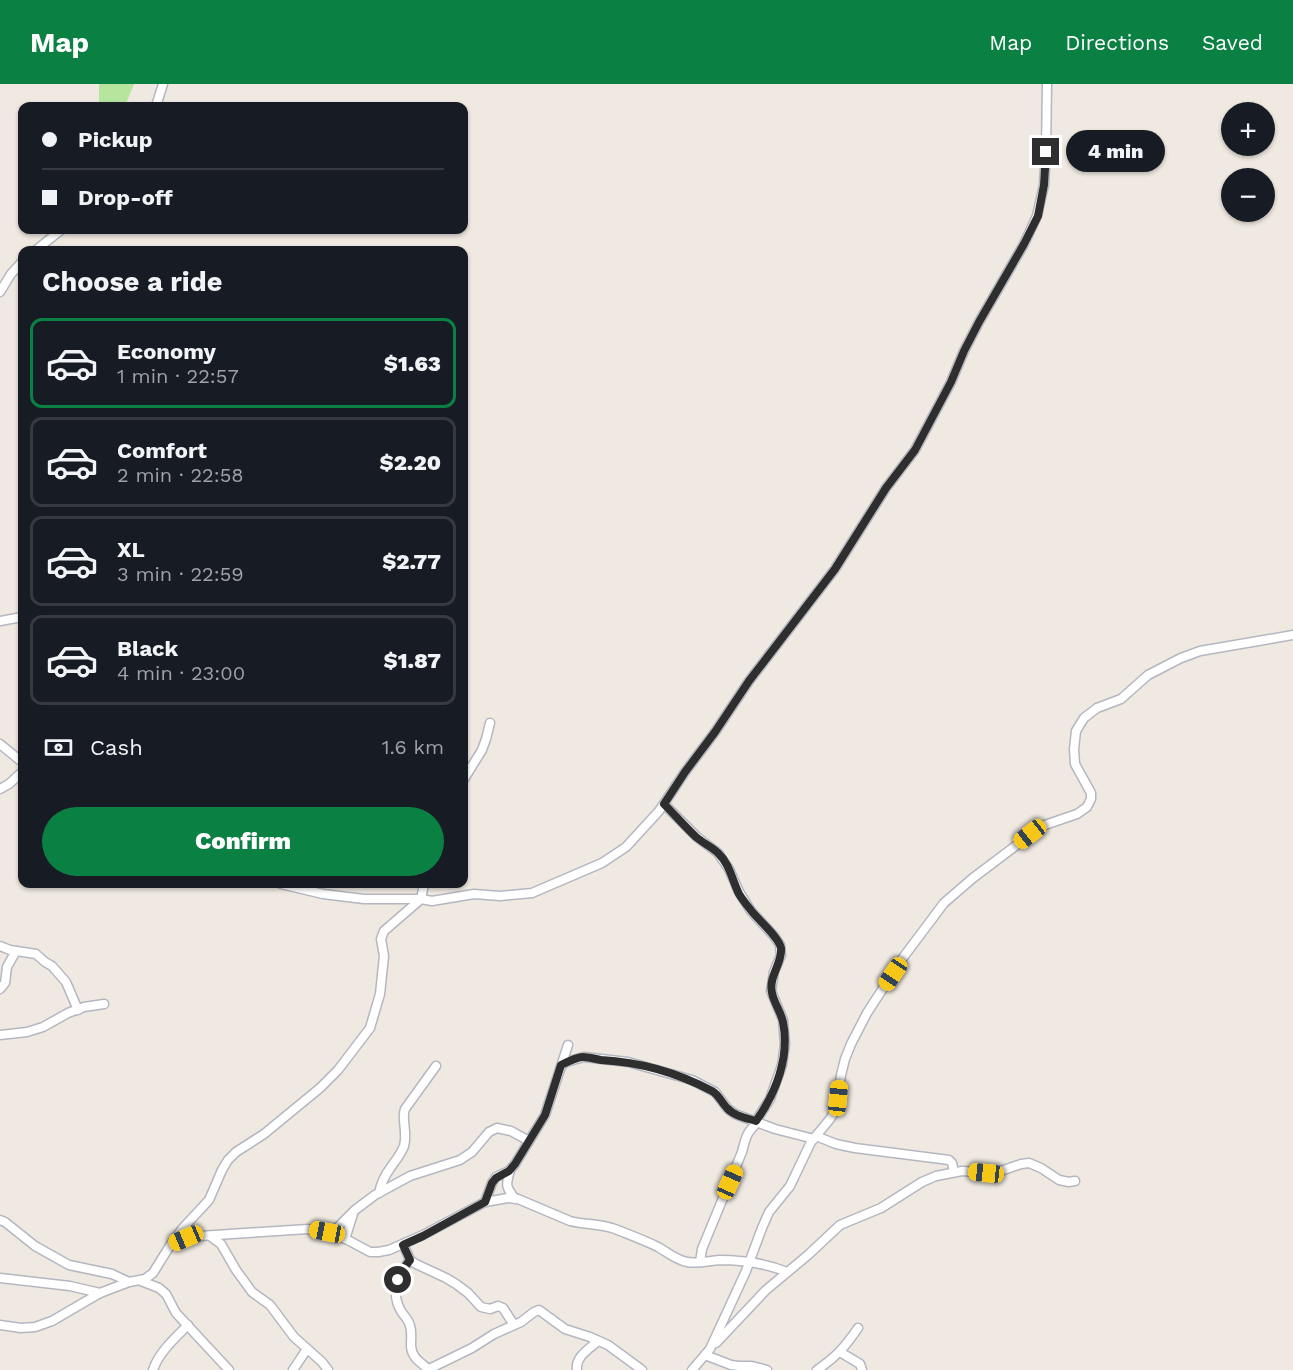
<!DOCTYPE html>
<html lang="en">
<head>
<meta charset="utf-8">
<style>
  body { margin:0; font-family:"Work Sans",sans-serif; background:#242831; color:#f1f3f6; height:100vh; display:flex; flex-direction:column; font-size:22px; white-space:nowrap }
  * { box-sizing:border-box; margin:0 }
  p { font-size:20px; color:#9ea1a6 }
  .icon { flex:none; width:33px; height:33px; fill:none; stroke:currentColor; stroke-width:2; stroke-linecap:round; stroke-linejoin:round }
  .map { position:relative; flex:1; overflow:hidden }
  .drawer { position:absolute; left:18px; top:162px; width:450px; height:642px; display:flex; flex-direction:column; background:#171b24; border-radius:12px; box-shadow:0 2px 4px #0004 }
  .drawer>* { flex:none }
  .top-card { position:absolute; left:18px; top:18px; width:450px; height:132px; border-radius:12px; box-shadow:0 2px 4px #0004; display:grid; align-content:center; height:132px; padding:0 24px; background:#171b24 }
  .tools { position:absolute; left:1221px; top:18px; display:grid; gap:12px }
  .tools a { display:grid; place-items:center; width:54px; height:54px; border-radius:50%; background:#171b24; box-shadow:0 2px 4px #0004; font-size:30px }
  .end { position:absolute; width:27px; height:27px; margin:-14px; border:8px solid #2e2e2e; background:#fff; box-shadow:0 0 0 3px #fff }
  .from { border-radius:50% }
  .bubble { position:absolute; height:42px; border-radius:21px; background:#171b24; box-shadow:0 2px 4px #0004; font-size:20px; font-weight:800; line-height:42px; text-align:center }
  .car { position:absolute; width:18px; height:36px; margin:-18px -9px; border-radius:8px; box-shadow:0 0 4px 2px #0007; background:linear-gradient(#f5c518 24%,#345 0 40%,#f5c518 0 76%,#345 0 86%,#f5c518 0) }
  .top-card b { display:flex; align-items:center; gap:21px; height:57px; font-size:22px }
  .top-card b+b { border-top:2px solid #363941 }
  .top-card i { width:15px; height:15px; background:#f1f3f6 }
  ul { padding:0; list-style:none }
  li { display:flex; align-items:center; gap:18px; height:90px; margin:0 12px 9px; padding:0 12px; border:3px solid #363941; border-radius:12px }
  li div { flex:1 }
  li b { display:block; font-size:22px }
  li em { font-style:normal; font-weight:800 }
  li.selected { border-color:#0b8043 }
  li>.icon { width:54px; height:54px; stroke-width:1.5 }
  h2 { padding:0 24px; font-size:27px; line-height:72px }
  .pay { display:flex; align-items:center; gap:15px; height:66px; padding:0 24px; font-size:22px }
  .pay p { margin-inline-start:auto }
  .cta { display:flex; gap:12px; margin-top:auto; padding:12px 24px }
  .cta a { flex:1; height:69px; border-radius:36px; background:#0b8043; color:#fff; font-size:24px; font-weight:800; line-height:69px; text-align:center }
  header { display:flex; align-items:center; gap:36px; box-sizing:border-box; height:84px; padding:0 30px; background:#0b8043; color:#fff }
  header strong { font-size:28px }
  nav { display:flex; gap:33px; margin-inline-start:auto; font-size:21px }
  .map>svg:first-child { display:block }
</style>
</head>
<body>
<header>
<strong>Map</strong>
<nav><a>Map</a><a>Directions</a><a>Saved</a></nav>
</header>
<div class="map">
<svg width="1293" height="1286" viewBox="0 0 1293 1286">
  <rect width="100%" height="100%" fill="#efe9e1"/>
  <path fill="#b6e59e" d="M99,0H134L125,22H99Z"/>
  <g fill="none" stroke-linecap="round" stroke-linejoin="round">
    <defs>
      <g id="minor">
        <path d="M156,22L163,0"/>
        <path d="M36,166L61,146"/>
        <path d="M0,208L11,190L22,178"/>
        <path d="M0,537L22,533"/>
        <path d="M0,660L22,678"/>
        <path d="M464,695L482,666L486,655L490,639"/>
        <path d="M0,705L9,700L22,688"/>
        <path d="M664,720L697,753L718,769L729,785L739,808L751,827L774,852L780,861L781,871L774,888L771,907L783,936L785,960L782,981L770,1015L756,1037"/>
        <path d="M281,800L323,810L364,815H421L432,817L474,810L500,812L532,809L602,779L626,763L659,727L685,688L715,648L749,597L835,485L886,404L915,366L951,298L964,267L979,238L1024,160L1037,132L1044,101L1046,68L1047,0"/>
        <path d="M0,862L10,866L36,870L45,878L52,882L66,898L78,926"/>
        <path d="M0,905L5,899L7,883L16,867"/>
        <path d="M0,951L27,948L43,943L68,929L84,923L104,920"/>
        <path d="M562,981L566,978L584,973L628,978L678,992L692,996L715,1008L728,1025L735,1030L775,1045L814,1055"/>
        <path d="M816,1052L836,1060L855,1064L949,1076L952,1079L954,1088"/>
        <path d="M510,1086C506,1101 505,1102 515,1115"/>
        <path d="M379,1109C381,1099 385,1091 391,1083C396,1076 401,1070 404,1062C408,1048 401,1035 405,1025L436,982"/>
        <path d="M485,1118L492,1099L496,1093L509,1087L515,1080L545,1031L568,961"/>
        <path d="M0,1136L5,1138L35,1162L69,1181L112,1190L129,1198"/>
        <path d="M331,1150L355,1126L375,1111L410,1092L460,1076L472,1068L489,1048L497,1044L511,1047L529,1057"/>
        <path d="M210,1152L221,1160L236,1186L252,1208L270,1221L294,1253L322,1278L328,1286"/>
        <path d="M345,1155L353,1130"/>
        <path d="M173,1160L186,1154L200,1152L308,1145L344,1154L370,1168H378L389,1166L423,1151L485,1118L508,1114L518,1115L570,1137C585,1141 600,1139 615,1145C630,1151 644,1156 658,1163C667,1168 676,1176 687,1178C697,1180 708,1177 719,1176C743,1176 765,1179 787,1188"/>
        <path d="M403,1160L410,1176L416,1180L446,1194L456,1200L468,1209L481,1223L490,1225L498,1222L503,1224L514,1241"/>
        <path d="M410,1176C398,1191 390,1208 401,1227C404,1232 409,1236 410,1242C412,1248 411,1255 411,1261C411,1274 421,1278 429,1286"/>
        <path d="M700,1178L702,1165L742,1068C746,1053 746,1049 758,1038"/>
        <path d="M0,1194L70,1202L100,1209"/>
        <path d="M141,1197L159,1204L166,1210L176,1229L229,1286"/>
        <path d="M0,1241L21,1244L35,1243L52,1237L100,1209L129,1198L145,1195L153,1189L171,1160L182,1145L209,1116L222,1086L228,1076L236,1068L264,1050L320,1004L338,986L370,944L380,910L384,872L381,855L384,847L421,815L424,800"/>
        <path d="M716,1259L766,1206L808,1171L840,1141L881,1124L922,1098L936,1092L962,1087L995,1089L1021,1080L1029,1079L1041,1084L1059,1096L1069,1098L1075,1097"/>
        <path d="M840,1268L860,1280L862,1286"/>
        <path d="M705,1271L731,1281L739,1282H752L767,1286"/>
        <path d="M429,1285L472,1264L494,1250L521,1238L534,1228L539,1226L565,1245L590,1253L608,1261L642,1286"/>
        <path d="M153,1286C159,1268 175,1254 188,1241"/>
        <path d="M293,1286L307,1265"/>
        <path d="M577,1286C575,1273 589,1265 598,1257"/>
        <path d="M692,1286L710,1265L746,1187L762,1144L769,1128L790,1102L811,1058L830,1035L836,1025L841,991L845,975L851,960L867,929L902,875L944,819L973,794L1042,742L1077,730L1087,723L1091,715V709L1075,680L1074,665L1076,647L1084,634L1097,624L1121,615L1148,591L1181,574L1200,567L1293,551"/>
        <path d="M817,1286C836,1273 845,1263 858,1244"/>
      </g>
    </defs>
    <use href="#minor" stroke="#b4b7c1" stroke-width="11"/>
    <use href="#minor" stroke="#fff" stroke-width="8"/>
  </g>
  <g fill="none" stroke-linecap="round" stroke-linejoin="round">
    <path stroke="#2e2e2e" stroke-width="8" d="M398,1196L401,1188L410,1176L403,1161L423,1152L485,1118L492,1099L496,1094L509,1087L515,1080L545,1031L561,981C567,978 577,973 583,973C589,973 595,975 601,976C639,978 678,989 712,1007C719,1011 721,1018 727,1024C734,1032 746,1034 756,1037C776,1009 790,973 783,938C781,928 774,919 772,909C768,893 783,878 781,864C779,853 757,835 750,825C746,820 742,815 739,810C732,796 730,780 718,769C712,763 703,759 696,753C685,743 675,731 664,720L685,688L715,648L749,597L835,485L886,404L915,366L951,298L964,267L979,238L1024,160L1038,132L1044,101L1046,68"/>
  </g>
</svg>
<div class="tools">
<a>+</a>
<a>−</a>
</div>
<i class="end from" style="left:398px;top:1196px"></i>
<i class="end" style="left:1046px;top:68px"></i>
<div class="bubble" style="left:1066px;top:46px;width:99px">4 min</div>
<i class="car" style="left:1030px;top:750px;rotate:232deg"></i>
<i class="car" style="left:893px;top:890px;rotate:214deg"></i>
<i class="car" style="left:838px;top:1014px;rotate:6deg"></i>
<i class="car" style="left:986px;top:1089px;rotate:276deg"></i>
<i class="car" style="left:730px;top:1098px;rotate:24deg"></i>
<i class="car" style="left:327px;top:1148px;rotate:281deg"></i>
<i class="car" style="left:186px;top:1154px;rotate:247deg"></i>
<div class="top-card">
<b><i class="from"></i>Pickup</b>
<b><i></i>Drop-off</b>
</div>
<section class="drawer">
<h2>Choose a ride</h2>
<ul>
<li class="selected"><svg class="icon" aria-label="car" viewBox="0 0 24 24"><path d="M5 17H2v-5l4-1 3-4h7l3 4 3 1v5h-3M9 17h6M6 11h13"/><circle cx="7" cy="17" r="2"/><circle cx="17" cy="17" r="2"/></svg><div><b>Economy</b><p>1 min · 22:57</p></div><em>$1.63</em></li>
<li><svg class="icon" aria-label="car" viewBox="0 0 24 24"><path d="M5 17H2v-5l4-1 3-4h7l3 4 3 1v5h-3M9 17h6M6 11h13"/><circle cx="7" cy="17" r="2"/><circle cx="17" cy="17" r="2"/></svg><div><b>Comfort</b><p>2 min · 22:58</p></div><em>$2.20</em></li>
<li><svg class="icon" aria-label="car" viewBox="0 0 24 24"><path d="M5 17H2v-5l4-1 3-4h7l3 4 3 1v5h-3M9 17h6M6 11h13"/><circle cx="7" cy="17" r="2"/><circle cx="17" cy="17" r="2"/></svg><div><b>XL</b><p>3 min · 22:59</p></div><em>$2.77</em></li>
<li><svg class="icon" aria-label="car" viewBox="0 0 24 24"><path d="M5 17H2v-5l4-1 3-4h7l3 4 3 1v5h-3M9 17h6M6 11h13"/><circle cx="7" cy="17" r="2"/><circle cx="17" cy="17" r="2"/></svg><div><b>Black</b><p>4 min · 23:00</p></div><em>$1.87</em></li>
</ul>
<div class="pay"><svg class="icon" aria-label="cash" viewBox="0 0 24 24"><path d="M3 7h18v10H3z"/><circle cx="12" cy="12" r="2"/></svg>Cash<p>1.6 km</p></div>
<div class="cta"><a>Confirm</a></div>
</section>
</div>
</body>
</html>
